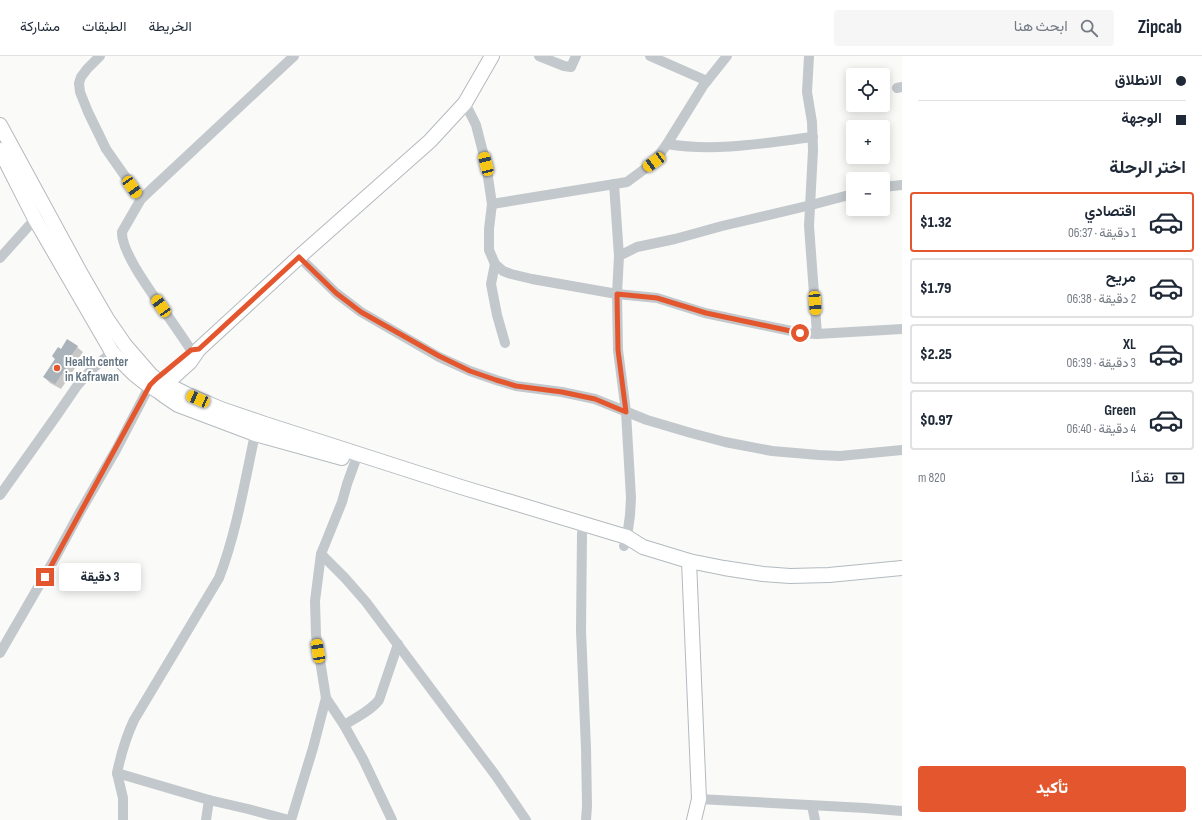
<!DOCTYPE html>
<html lang="ar">
<head>
<meta charset="utf-8">
<style>
  body { margin:0; font-family:"Sofia Sans Condensed",Vazirmatn,sans-serif; background:#f6f6f7; color:#1f2937; direction:rtl; height:100vh; display:flex; flex-direction:column; font-size:15px; white-space:nowrap }
  * { box-sizing:border-box; margin:0 }
  p { font-size:13px; color:#747a83 }
  .icon { flex:none; width:22px; height:22px; fill:none; stroke:currentColor; stroke-width:2; stroke-linecap:round; stroke-linejoin:round }
  .map { position:relative; flex:1; overflow:hidden; direction:ltr }
  .drawer { display:flex; flex-direction:column; background:#fff; width:300px }
  .drawer>* { flex:none }
  .banner { display:grid; align-content:center; height:88px; padding:0 16px; background:#fff }
  .buttons { position:absolute; left:846px; top:12px; display:grid; gap:8px }
  .buttons a { display:grid; place-items:center; width:44px; height:44px; border-radius:4px; background:#fff; box-shadow:0 2px 10px #0003; font-size:20px }
  .end { position:absolute; width:18px; height:18px; margin:-9px; border:5px solid #e4572e; background:#fff; box-shadow:0 0 0 2px #fff }
  .from { border-radius:50% }
  .bubble { position:absolute; height:28px; border-radius:4px; background:#fff; box-shadow:0 2px 10px #0003; font-size:13px; font-weight:800; line-height:28px; text-align:center; direction:rtl }
  .car { position:absolute; width:12px; height:24px; margin:-12px -6px; border-radius:5px; box-shadow:0 0 3px 1px #0007; background:linear-gradient(#f5c518 24%,#345 0 40%,#f5c518 0 76%,#345 0 86%,#f5c518 0) }
  .banner b { display:flex; align-items:center; gap:14px; height:38px; font-size:15px }
  .banner b+b { border-top:1px solid #e0e1e3 }
  .banner i { width:10px; height:10px; background:#1f2937 }
  ul { padding:0; list-style:none }
  li { display:flex; align-items:center; gap:12px; height:60px; margin:0 8px 6px; padding:0 8px; border:2px solid #e0e1e3; border-radius:4px }
  li div { flex:1 }
  li b { display:block; font-size:15px }
  li em { font-style:normal; font-weight:800 }
  li.selected { border-color:#e4572e }
  li>.icon { width:36px; height:36px; stroke-width:1.5 }
  h2 { padding:0 16px; font-size:18px; line-height:48px }
  .pay { display:flex; align-items:center; gap:10px; height:44px; padding:0 16px; font-size:15px }
  .pay p { margin-inline-start:auto }
  .primary-button { display:flex; gap:8px; margin-top:auto; padding:8px 16px }
  .primary-button a { flex:1; height:46px; border-radius:4px; background:#e4572e; color:#fff; font-size:16px; font-weight:800; line-height:46px; text-align:center }
  header { display:flex; align-items:center; gap:24px; box-sizing:border-box; height:56px; padding:0 20px; background:#fff; border-bottom:1px solid #e0e1e3 }
  header strong { font-size:19px }
  nav { display:flex; gap:22px; margin-inline-start:auto; font-size:14px }
  .search { width:280px; height:36px; background:#f6f6f7; display:flex; align-items:center; gap:10px; box-sizing:border-box; padding:0 14px; border-radius:4px; color:#747a83; font-size:15px }
  main { display:flex; flex:1; min-height:0 }
  .map>svg:first-child { display:block }
</style>
</head>
<body>
<header>
<strong>Zipcab</strong>
<div class="search"><svg class="icon" aria-label="search" viewBox="0 0 24 24"><circle cx="10" cy="10" r="6"/><path d="M15 15l6 6"/></svg>ابحث هنا</div>
<nav><a>الخريطة</a><a>الطبقات</a><a>مشاركة</a></nav>
</header>
<main>
<section class="drawer">
<div class="banner">
<b><i class="from"></i>الانطلاق</b>
<b><i></i>الوجهة</b>
</div>
<h2>اختر الرحلة</h2>
<ul>
<li class="selected"><svg class="icon" aria-label="car" viewBox="0 0 24 24"><path d="M5 17H2v-5l4-1 3-4h7l3 4 3 1v5h-3M9 17h6M6 11h13"/><circle cx="7" cy="17" r="2"/><circle cx="17" cy="17" r="2"/></svg><div><b>اقتصادي</b><p>1 دقيقة · 06:37</p></div><em>$1.32</em></li>
<li><svg class="icon" aria-label="car" viewBox="0 0 24 24"><path d="M5 17H2v-5l4-1 3-4h7l3 4 3 1v5h-3M9 17h6M6 11h13"/><circle cx="7" cy="17" r="2"/><circle cx="17" cy="17" r="2"/></svg><div><b>مريح</b><p>2 دقيقة · 06:38</p></div><em>$1.79</em></li>
<li><svg class="icon" aria-label="car" viewBox="0 0 24 24"><path d="M5 17H2v-5l4-1 3-4h7l3 4 3 1v5h-3M9 17h6M6 11h13"/><circle cx="7" cy="17" r="2"/><circle cx="17" cy="17" r="2"/></svg><div><b>XL</b><p>3 دقيقة · 06:39</p></div><em>$2.25</em></li>
<li><svg class="icon" aria-label="car" viewBox="0 0 24 24"><path d="M5 17H2v-5l4-1 3-4h7l3 4 3 1v5h-3M9 17h6M6 11h13"/><circle cx="7" cy="17" r="2"/><circle cx="17" cy="17" r="2"/></svg><div><b>Green</b><p>4 دقيقة · 06:40</p></div><em>$0.97</em></li>
</ul>
<div class="pay"><svg class="icon" aria-label="cash" viewBox="0 0 24 24"><path d="M3 7h18v10H3z"/><circle cx="12" cy="12" r="2"/></svg>نقدًا<p>820 m</p></div>
<div class="primary-button"><a>تأكيد</a></div>
</section>
<div class="map">
<svg width="902" height="764" viewBox="0 0 902 764">
  <rect width="100%" height="100%" fill="#fafaf8"/>
  <path fill="#0003" d="M77,291L83,296L75,307L77,309L61,333L50,327L44,321L61,295Z"/>
  <path fill="#aab3b9" d="M67,283L78,290L70,301L72,303L55,328L43,321L55,303L52,300L58,291L61,293Z"/>
  <g fill="none" stroke-linecap="round" stroke-linejoin="round">
    <defs>
      <g id="secondary">
        <path d="M0,69L81,218L107,263L125,289L151,319L156,323L186,338L221,353L265,368L461,431L627,481L643,491L689,505L724,512L763,518L790,520L829,519L902,512"/>
        <path d="M0,94L35,163L112,296L134,318L144,326L158,335L166,341L178,349L194,355L255,378L342,402"/>
        <path d="M159,334L190,306L199,293L299,201L430,85L465,47L492,0"/>
        <path d="M689,505L699,743L694,764"/>
      </g>
    </defs>
    <use href="#secondary" stroke="#b3babf" stroke-width="16"/>
    <g stroke="#c3c8cc" stroke-width="10">
      <path d="M100,0L87,13L81,21L79,27L80,36L88,56L106,93L141,143"/>
      <path d="M539,0L564,10L571,11L576,0"/>
      <path d="M650,0L707,25"/>
      <path d="M809,0L807,36L812,66L813,94L809,170L817,278"/>
      <path d="M897,32L902,31"/>
      <path d="M465,47L476,69L486,108L492,148L489,173V194L495,208L503,215L511,218L532,223L617,238L657,242L705,257L801,277L817,278L902,273"/>
      <path d="M667,88C716,96 765,87 813,81"/>
      <path d="M614,128L619,200L617,238L618,294L626,356L631,442L630,459L627,481L624,490"/>
      <path d="M883,131L902,129"/>
      <path d="M492,148L627,126L654,106L667,88L703,30L727,0"/>
      <path d="M619,200L637,191L675,183L722,170L811,149L853,138"/>
      <path d="M299,201L336,237L361,256L439,301L470,315L496,324L516,330L562,336L595,343L647,364L691,377L725,386L772,395L819,399L840,400L902,394"/>
      <path d="M0,202L35,163"/>
      <path d="M495,208L491,228L497,259L505,287"/>
      <path d="M191,294C183,282 175,270 167,259C155,241 121,197 122,176L141,143L294,0"/>
      <path d="M255,378C245,425 236,478 219,522L134,664C126,681 121,698 117,717L209,744L248,753L289,764"/>
      <path d="M355,406L347,428L342,446L321,498L315,545L316,579L326,642L344,669L363,703L392,764"/>
      <path d="M0,439L57,359L77,330L90,315L112,296"/>
      <path d="M582,477L581,575L586,692L587,750L586,764"/>
      <path d="M321,498L345,522L366,546L496,720L526,764"/>
      <path d="M0,597L55,502L80,456L116,394L150,329"/>
      <path d="M344,669C356,662 370,655 379,644L398,588"/>
      <path d="M117,717L123,742V764"/>
      <path d="M699,743L865,752L902,755"/>
      <path d="M812,750L815,764"/>
      <path d="M206,764L209,744"/>
      <path d="M291,764L313,692L326,642"/>
    </g>
    <use href="#secondary" stroke="#fff" stroke-width="14"/>
  </g>
  <g fill="none" stroke-linecap="round" stroke-linejoin="round">
    <path stroke="#e4572e" stroke-width="5" d="M45,521L150,329L156,323L191,294L199,293L299,201L336,237L361,256L439,300L470,315L496,324L516,330L562,336L595,343L626,356L618,294L617,238L657,242L706,257L800,277"/>
  </g>
  <circle fill="#e4572e" stroke="#fff" stroke-width="1.5" cx="57" cy="312" r="4"/>
  <g text-anchor="middle" stroke-width="4" stroke-linejoin="round" paint-order="stroke">
    <g font-size="13" font-weight="bold" fill="#657683" stroke="#fff" text-anchor="start">
      <text x="65" y="310">Health center<tspan x="65" dy="15">in Kafrawan</tspan></text>
    </g>
  </g>
</svg>
<div class="buttons">
<a><svg class="icon" aria-label="locate" viewBox="0 0 24 24"><circle cx="12" cy="12" r="6"/><path d="M12 2v4M12 18v4M2 12h4M18 12h4"/></svg></a>
<a>+</a>
<a>−</a>
</div>
<i class="end from" style="left:800px;top:277px"></i>
<i class="end" style="left:45px;top:521px"></i>
<div class="bubble" style="left:59px;top:507px;width:82px">3 دقيقة</div>
<i class="car" style="left:654px;top:106px;rotate:234deg"></i>
<i class="car" style="left:486px;top:108px;rotate:346deg"></i>
<i class="car" style="left:132px;top:131px;rotate:145deg"></i>
<i class="car" style="left:815px;top:247px;rotate:176deg"></i>
<i class="car" style="left:161px;top:250px;rotate:325deg"></i>
<i class="car" style="left:198px;top:343px;rotate:293deg"></i>
<i class="car" style="left:318px;top:595px;rotate:351deg"></i>
</div>
</main>
</body>
</html>
